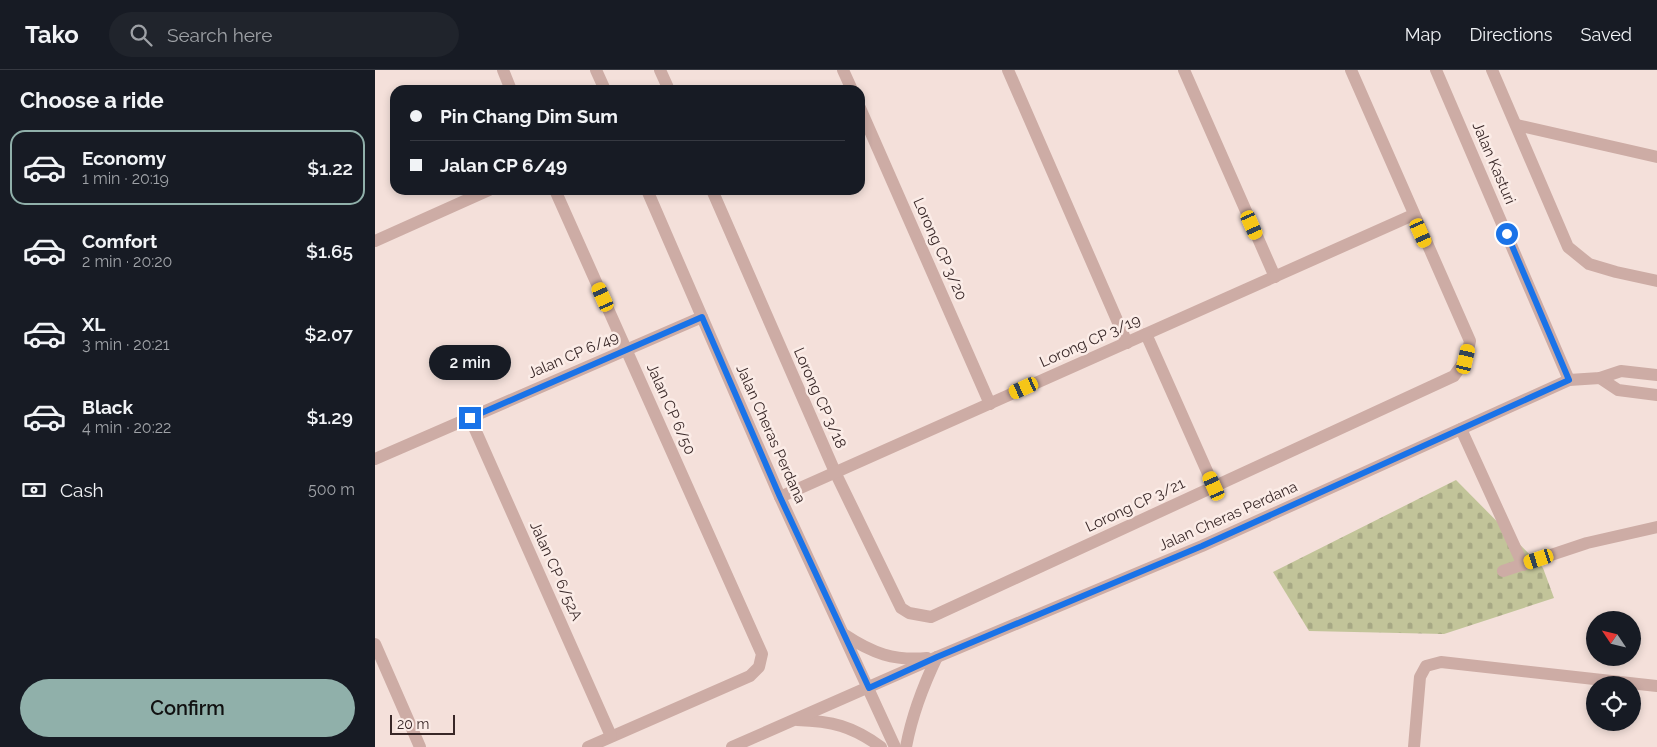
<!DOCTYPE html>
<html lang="en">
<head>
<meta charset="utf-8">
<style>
  body { margin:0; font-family:Raleway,sans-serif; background:#20242c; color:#f1f3f6; height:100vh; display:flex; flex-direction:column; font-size:19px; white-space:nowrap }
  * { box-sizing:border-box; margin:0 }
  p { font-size:16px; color:#9ea1a6 }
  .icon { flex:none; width:28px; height:28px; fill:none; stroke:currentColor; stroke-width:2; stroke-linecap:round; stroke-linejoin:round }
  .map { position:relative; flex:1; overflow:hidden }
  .details { display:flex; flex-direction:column; background:#171b24; width:375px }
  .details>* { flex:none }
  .guide { position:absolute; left:15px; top:15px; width:475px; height:110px; border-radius:15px; box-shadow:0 2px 8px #0003; display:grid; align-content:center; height:110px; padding:0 20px; background:#171b24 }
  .needle { width:32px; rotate:305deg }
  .fabs { position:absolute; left:1211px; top:541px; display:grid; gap:10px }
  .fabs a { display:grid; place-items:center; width:55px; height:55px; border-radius:50%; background:#171b24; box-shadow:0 2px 8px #0003; font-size:25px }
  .scale { position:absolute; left:15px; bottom:12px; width:65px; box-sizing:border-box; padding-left:5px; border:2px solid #382727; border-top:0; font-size:14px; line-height:18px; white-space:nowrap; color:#382727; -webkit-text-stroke:4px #fbece7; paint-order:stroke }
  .end { position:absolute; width:22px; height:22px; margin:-11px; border:6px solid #1a73e8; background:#fff; box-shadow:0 0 0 2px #fff }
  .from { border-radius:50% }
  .bubble { position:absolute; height:35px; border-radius:18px; background:#171b24; box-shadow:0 2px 8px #0003; font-size:16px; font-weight:600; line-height:35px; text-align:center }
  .car { position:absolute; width:15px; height:30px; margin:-15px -8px; border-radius:6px; box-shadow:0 0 4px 1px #0007; background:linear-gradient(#f5c518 24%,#345 0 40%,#f5c518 0 76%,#345 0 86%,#f5c518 0) }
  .guide b { display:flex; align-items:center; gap:18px; height:48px; font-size:19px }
  .guide b+b { border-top:1px solid #363941 }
  .guide i { width:12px; height:12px; background:#f1f3f6 }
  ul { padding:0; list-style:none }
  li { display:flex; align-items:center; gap:15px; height:75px; margin:0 10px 8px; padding:0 10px; border:2px solid transparent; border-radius:15px }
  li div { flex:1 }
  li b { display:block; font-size:19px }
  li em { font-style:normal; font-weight:600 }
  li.active { border-color:#90b0aa }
  li>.icon { width:45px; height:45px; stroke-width:1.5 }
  h2 { padding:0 20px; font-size:22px; line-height:60px }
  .pay { display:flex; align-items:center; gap:12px; height:55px; padding:0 20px; font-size:19px }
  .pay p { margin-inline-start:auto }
  .button { display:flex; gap:10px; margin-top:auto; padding:10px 20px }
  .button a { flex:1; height:58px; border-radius:30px; background:#90b0aa; color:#111; font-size:20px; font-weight:600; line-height:58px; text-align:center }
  header { display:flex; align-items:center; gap:30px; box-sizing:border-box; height:70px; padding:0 25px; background:#171b24; border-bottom:1px solid #363941 }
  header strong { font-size:24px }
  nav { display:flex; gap:28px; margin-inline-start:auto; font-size:18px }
  .search { width:350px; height:45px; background:#20242c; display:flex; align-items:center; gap:12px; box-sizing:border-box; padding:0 18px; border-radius:28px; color:#9ea1a6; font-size:19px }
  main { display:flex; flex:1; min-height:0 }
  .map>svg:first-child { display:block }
</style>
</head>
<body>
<header>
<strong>Tako</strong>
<div class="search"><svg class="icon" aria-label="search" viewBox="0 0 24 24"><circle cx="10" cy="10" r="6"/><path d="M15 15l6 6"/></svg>Search here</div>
<nav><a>Map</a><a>Directions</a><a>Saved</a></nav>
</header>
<main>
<section class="details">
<h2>Choose a ride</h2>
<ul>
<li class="active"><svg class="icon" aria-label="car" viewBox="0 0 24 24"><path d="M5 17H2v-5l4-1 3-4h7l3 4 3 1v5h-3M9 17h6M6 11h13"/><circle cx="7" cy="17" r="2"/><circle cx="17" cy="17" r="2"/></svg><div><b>Economy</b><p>1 min · 20:19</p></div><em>$1.22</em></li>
<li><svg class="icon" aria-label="car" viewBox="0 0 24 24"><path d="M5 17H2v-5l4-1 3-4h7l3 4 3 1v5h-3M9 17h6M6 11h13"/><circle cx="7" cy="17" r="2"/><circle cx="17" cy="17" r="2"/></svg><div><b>Comfort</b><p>2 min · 20:20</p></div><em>$1.65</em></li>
<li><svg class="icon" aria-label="car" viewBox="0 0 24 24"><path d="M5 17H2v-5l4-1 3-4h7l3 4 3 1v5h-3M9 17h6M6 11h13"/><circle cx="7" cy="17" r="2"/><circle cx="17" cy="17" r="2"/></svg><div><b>XL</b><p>3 min · 20:21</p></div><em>$2.07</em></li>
<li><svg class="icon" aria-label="car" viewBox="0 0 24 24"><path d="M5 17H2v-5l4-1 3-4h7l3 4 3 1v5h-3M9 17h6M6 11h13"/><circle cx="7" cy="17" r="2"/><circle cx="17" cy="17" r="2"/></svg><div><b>Black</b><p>4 min · 20:22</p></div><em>$1.29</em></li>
</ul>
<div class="pay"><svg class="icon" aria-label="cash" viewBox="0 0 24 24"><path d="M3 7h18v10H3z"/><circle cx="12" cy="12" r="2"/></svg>Cash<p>500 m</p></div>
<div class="button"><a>Confirm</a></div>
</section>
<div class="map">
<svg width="1282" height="677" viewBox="0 0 1282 677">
  <defs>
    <pattern id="cemetery-stones" width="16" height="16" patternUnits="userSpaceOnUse" patternTransform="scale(1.25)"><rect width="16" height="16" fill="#c2c499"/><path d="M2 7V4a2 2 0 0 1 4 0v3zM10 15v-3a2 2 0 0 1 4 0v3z" fill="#a7a884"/></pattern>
  </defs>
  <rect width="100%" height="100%" fill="#f4e0da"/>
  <path fill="url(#cemetery-stones)" d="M1081,410L1168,498L1179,528L1069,564L934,561L898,502Z"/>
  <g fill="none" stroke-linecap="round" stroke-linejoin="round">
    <g stroke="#cdaca5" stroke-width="12">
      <path d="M1142,55L1282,87"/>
      <path d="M771,264L839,417"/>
      <path d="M1086,359L1148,495"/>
      <path d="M1128,501L1212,473L1282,457"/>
      <path d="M1039,677L1045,607L1051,596L1066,592L1282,616"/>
    </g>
    <g stroke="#cdaca5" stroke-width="12">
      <path d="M128,0L136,20"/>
      <path d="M285,0L294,20"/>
      <path d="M468,0L477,20"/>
      <path d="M633,0L752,273"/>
      <path d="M809,0L900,207"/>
      <path d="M1061,0L1194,310"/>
      <path d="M1117,0L1193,177L1214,194L1241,202L1282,211"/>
      <path d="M485,38L615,334"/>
      <path d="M180,120L387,584L384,597L375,606L213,677"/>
      <path d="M337,120L460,402L526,538L534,543L556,547L1079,306L1091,289L1095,271L976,0"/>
      <path d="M0,171L114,120"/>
      <path d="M95,348L236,666"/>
      <path d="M0,389L327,247"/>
      <path d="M405,427L1038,145"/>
      <path d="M0,574L45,677"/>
    </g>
    <g stroke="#cdaca5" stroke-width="12">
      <path d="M221,0L230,20"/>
      <path d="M272,120L405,427L520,677"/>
      <path d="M1225,308L1243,320L1282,325"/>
      <path d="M470,565C497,583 519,591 552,588"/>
      <path d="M422,650C457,651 477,656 506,677"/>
      <path d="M357,677L562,587L827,476L1194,310L1225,308L1246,301L1282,305"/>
      <path d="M531,677C537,645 548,616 562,587"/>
    </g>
  </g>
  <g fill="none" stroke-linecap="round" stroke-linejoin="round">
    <path stroke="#1a73e8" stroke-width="6" d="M95,348L327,247L405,427L494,618L562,587L827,476L1194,310L1132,164"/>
  </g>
  <g text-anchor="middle" stroke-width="5" stroke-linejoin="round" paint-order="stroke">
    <g font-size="15" fill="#382727" stroke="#fbece7">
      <text transform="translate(1119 93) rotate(67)" y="5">Jalan Kasturi</text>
      <text transform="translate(565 179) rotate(66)" y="5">Lorong CP 3/20</text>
      <text transform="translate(715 271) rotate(-24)" y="5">Lorong CP 3/19</text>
      <text transform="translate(198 285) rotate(-23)" y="5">Jalan CP 6/49</text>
      <text transform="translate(445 328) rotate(66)" y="5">Lorong CP 3/18</text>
      <text transform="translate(296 339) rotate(66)" y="5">Jalan CP 6/50</text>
      <text transform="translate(396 364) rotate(66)" y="5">Jalan Cheras Perdana</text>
      <text transform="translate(760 435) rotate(-25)" y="5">Lorong CP 3/21</text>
      <text transform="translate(853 446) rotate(-24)" y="5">Jalan Cheras Perdana</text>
      <text transform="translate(181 501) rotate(66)" y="5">Jalan CP 6/52A</text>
    </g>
  </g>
</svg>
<div class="fabs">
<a><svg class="needle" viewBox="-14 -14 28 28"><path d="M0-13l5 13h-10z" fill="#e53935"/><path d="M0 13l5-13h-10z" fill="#9ea1a6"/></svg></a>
<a><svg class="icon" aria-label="locate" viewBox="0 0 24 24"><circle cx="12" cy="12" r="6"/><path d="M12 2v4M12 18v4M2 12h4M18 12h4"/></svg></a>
</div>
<div class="scale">20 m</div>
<i class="end from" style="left:1132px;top:164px"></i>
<i class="end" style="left:95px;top:348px"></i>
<div class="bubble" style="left:54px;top:275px;width:82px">2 min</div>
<i class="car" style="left:877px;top:155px;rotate:156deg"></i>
<i class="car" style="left:1046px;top:163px;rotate:156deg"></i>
<i class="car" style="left:228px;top:227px;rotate:336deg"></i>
<i class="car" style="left:1091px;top:289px;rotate:13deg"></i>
<i class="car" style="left:649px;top:318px;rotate:246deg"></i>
<i class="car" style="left:839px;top:416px;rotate:336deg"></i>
<i class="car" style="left:1164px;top:489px;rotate:252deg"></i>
<div class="guide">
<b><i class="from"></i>Pin Chang Dim Sum</b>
<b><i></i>Jalan CP 6/49</b>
</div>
</div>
</main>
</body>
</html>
